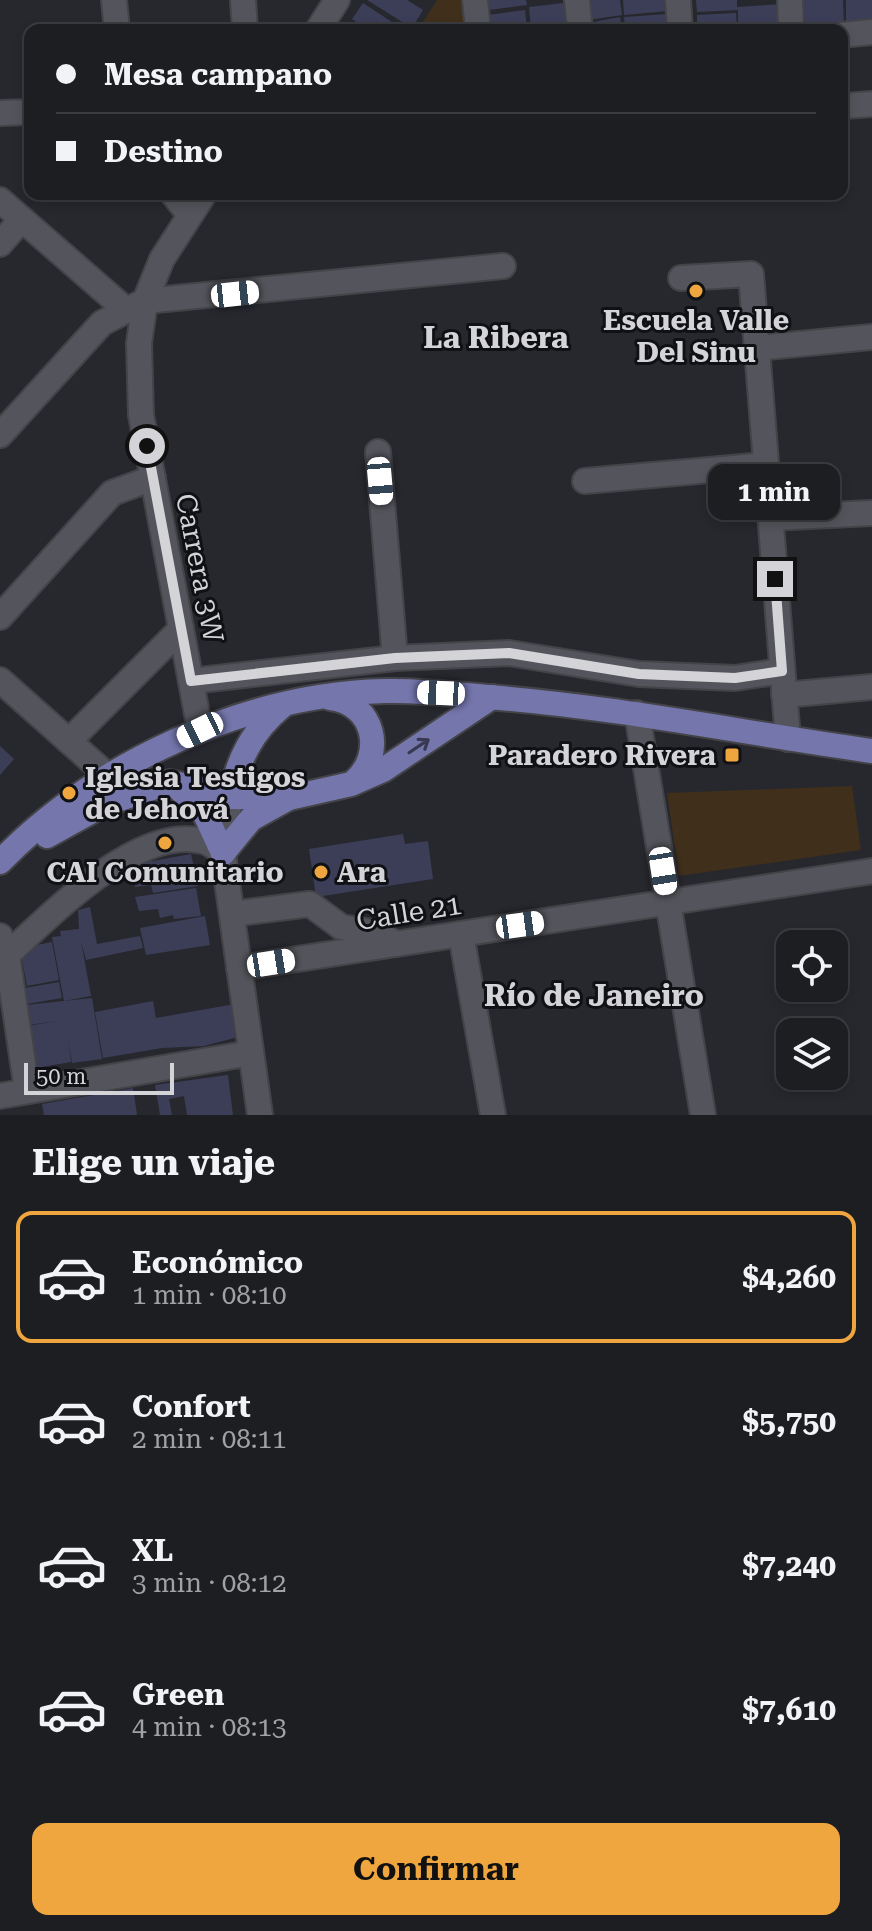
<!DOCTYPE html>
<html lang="es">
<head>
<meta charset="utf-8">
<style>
  body { margin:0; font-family:"Roboto Serif",serif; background:#25272a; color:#f1f3f6; height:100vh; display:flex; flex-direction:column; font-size:30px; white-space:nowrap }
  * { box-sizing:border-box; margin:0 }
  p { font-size:26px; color:#a0a2a5 }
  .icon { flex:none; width:44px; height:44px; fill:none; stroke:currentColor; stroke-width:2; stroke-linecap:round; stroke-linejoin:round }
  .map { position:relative; height:1115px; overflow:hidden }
  .sheet { display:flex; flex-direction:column; background:#1d1e22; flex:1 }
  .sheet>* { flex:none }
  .top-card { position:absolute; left:24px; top:24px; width:824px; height:176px; border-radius:16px; box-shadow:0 4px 12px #0003,0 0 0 2px #3b3c40; display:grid; align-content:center; height:176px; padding:0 32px; background:#1d1e22 }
  .buttons { position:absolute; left:776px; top:930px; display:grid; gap:16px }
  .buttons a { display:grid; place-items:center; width:72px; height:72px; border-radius:16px; background:#1d1e22; box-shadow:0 4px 12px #0003,0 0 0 2px #3b3c40; font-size:40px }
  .scale { position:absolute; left:24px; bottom:20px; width:150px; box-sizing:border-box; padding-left:8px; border:4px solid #d3d3d8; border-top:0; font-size:22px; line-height:28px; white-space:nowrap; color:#d3d3d8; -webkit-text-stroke:6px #101114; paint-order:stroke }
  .end { position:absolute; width:36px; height:36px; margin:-18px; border:10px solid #d3d3d8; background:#111; box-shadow:0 0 0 4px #111 }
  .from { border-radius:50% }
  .bubble { position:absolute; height:56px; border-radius:16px; background:#1d1e22; box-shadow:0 4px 12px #0003,0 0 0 2px #3b3c40; font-size:26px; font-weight:700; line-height:56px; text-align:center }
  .car { position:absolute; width:24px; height:48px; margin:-24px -12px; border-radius:10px; box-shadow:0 0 6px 2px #0007; background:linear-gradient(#fff 24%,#345 0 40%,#fff 0 76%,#345 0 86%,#fff 0) }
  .top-card b { display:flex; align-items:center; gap:28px; height:76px; font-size:30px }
  .top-card b+b { border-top:2px solid #3b3c40 }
  .top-card i { width:20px; height:20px; background:#f1f3f6 }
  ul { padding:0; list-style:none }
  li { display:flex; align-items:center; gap:24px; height:132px; margin:0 16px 12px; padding:0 16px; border:4px solid transparent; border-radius:16px }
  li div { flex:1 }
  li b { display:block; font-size:30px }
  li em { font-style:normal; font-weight:700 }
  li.selected { border-color:#f0a63f }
  li>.icon { width:72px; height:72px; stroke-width:1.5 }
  h2 { padding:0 32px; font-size:36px; line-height:96px }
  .primary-button { display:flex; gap:16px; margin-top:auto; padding:16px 32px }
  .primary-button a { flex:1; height:92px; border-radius:16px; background:#f0a63f; color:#111; font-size:32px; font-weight:700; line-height:92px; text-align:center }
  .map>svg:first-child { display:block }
</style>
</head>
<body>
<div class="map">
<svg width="872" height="1115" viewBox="0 0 872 1115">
  <rect width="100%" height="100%" fill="#27282e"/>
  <g fill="#3f2f1b">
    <path d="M437,0H465L468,30H418Z"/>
    <path d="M852,786L861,850L679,876L667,793Z"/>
  </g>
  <g fill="#3c3e58">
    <path d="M367,0H407L423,10L412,28Z"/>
    <path d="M488,0H526L527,5L489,10Z"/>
    <path d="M594,0H620L622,15L582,21L581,2Z"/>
    <path d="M623,0H667L668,11L624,15Z"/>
    <path d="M696,0H737V7L783,4L784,30H738V10L697,12Z"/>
    <path d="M803,0H843L844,26L805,28Z"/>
    <rect x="846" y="0" width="26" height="27"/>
    <path d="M572,2L574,24L531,28L529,7Z"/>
    <path d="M363,3L404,30H369L352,19Z"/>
    <path d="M525,10L527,30H490L488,15Z"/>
    <path d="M736,13L737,30H697V15Z"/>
    <path d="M668,14L669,30H625L624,17Z"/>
    <path d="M620,17L622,30H583L582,24Z"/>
    <path d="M0,746L14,759L0,775Z"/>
    <path d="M403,834L405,844L428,841L433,879L316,897L309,849Z"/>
    <path d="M191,854L198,886L153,893L151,885L135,887L130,865Z"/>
    <path d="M196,888L201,916L174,919L173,915L160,918L158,909L139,911L135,897Z"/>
    <path d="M90,907L97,944L140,936L143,948L86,960L81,941L91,996L64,1001L52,937L61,936L60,931L79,929L78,910Z"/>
    <path d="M205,916L210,945L146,955L140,928Z"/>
    <path d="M52,942L59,980L27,986L21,955L29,954L28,949L37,945Z"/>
    <path d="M59,982L62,998L27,1004L25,988Z"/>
    <path d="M92,998L102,1059L72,1063L68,1040L71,1062L36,1068L28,1026L56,1021L29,1025L26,1005Z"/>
    <path d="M153,1001L156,1018L235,1004L238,1037L204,1046L162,1048L103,1058L95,1012Z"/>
    <path d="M228,1075L233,1115H187L184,1096L169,1099L172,1115H160L155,1085Z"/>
    <path d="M133,1088L137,1115H44L42,1104Z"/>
  </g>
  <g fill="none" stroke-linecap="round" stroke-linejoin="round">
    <defs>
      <g id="minor">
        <path d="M114,0L117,30"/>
        <path d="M243,0L245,30"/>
        <path d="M475,0L478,30"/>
        <path d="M577,0L580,30"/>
        <path d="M678,0L680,30"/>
        <path d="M790,0L791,30"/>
        <path d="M318,30L337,0"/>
        <path d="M842,35L872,32"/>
        <path d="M844,106L872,104"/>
        <path d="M0,113L30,112"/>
        <path d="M173,194L189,214"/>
        <path d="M0,200L125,309"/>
        <path d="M0,244L22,219"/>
        <path d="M681,278L751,274L788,739"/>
        <path d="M757,348L872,337"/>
        <path d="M0,435L102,323L145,301L503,266"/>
        <path d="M378,452L395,658"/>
        <path d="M585,481L766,465"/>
        <path d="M770,518L872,513"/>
        <path d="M0,617L112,493L153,478"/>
        <path d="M0,680L107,775"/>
        <path d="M191,681L395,658L509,653L639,674L735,678L782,671"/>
        <path d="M784,695L872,687"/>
        <path d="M637,713L703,1115"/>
        <path d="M200,730L141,415L139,343L145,301L162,259L204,194"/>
        <path d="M69,741L181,629"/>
        <path d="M230,797L223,853L260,1115"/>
        <path d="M232,914L310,904L341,927L378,933L396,944"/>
        <path d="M461,934L493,1115"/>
        <path d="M0,936L7,955L27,1090"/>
        <path d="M7,955C50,916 138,824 202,841C209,842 217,849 223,853"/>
        <path d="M239,968L872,871"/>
        <path d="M0,1096L251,1053"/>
      </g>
      <g id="major">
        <path d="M330,698C375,703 386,755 353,783"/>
        <path d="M175,785L204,812L223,853"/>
        <path d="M230,797C238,760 252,731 281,707"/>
        <path d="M47,836L103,805L170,782L230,797L289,798L351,784L383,770L492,697"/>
        <path d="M223,853L251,819L287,799"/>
        <path d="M0,862C96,763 246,694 385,691C419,690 454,694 488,697C617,707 744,733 872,751"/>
      </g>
    </defs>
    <use href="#minor" stroke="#434348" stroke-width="28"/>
    <use href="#major" stroke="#434348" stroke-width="28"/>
    <use href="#minor" stroke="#54555c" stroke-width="24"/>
    <use href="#major" stroke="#7476ac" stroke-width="24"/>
  </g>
  <defs><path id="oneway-shaft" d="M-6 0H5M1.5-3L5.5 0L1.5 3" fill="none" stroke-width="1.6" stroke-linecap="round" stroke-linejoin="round" transform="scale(2)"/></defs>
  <use stroke="#383951" href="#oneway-shaft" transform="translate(419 746) rotate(-34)"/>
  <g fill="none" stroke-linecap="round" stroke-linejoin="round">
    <path stroke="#d3d3d8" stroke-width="10" d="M147,446L191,681L395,658L509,653L639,674L735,678L782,671L775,579"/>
  </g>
  <g fill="#f0a63f" stroke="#101114" stroke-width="3">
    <circle cx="696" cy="291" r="8"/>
    <rect x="724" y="747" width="16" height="16" rx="4"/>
    <circle cx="69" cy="793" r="8"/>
    <circle cx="165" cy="843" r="8"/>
    <circle cx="321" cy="872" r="8"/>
  </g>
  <g text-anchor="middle" stroke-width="6" stroke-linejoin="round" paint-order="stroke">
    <g font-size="28" font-weight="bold" fill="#d3d3d8" stroke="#101114">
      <text x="696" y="330">Escuela Valle<tspan x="696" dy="32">Del Sinu</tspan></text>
      <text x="716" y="765" text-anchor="end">Paradero Rivera</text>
      <text x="85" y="787" text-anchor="start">Iglesia Testigos<tspan x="85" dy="32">de Jehová</tspan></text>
      <text x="165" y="882">CAI Comunitario</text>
      <text x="337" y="882" text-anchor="start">Ara</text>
    </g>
    <g font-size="28" fill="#d3d3d8" stroke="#101114">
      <text transform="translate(200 568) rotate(79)" y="10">Carrera 3W</text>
      <text transform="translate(409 912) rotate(-9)" y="10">Calle 21</text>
    </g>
    <g font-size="30" font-weight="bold" fill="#d3d3d8" stroke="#101114">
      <text x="496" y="348">La Ribera</text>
      <text x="594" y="1006">Río de Janeiro</text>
    </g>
  </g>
</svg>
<div class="buttons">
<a><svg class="icon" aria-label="locate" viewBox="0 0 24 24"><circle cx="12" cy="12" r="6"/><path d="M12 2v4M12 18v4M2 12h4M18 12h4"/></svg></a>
<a><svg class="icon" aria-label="layers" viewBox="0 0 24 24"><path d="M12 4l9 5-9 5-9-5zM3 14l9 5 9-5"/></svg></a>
</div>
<div class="scale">50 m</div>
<i class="end from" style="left:147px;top:446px"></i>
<i class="end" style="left:775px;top:579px"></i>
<div class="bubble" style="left:708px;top:464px;width:132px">1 min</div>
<i class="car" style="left:235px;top:294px;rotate:84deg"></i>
<i class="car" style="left:380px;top:481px;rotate:175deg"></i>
<i class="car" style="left:441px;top:693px;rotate:272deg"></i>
<i class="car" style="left:200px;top:730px;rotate:244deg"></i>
<i class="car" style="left:663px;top:871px;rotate:171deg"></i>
<i class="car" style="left:520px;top:925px;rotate:82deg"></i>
<i class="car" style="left:271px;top:963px;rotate:81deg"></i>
<div class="top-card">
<b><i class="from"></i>Mesa campano</b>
<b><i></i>Destino</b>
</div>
</div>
<section class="sheet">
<h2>Elige un viaje</h2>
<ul>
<li class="selected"><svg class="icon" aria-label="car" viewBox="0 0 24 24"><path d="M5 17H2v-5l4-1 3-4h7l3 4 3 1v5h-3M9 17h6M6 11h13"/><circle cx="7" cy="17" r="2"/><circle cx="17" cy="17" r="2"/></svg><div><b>Económico</b><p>1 min · 08:10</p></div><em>$4,260</em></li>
<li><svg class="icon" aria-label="car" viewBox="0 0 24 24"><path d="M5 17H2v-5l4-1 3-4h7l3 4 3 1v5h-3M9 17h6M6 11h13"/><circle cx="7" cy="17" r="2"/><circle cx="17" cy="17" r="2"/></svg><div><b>Confort</b><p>2 min · 08:11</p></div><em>$5,750</em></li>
<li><svg class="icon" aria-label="car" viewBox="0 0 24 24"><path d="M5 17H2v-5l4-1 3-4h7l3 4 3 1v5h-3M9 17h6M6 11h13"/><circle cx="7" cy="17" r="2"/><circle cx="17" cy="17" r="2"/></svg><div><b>XL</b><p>3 min · 08:12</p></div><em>$7,240</em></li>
<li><svg class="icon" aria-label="car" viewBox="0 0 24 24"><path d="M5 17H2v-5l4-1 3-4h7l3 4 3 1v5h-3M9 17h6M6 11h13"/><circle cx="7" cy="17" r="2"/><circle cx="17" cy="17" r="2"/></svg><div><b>Green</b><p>4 min · 08:13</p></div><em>$7,610</em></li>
</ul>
<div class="primary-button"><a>Confirmar</a></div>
</section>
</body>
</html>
